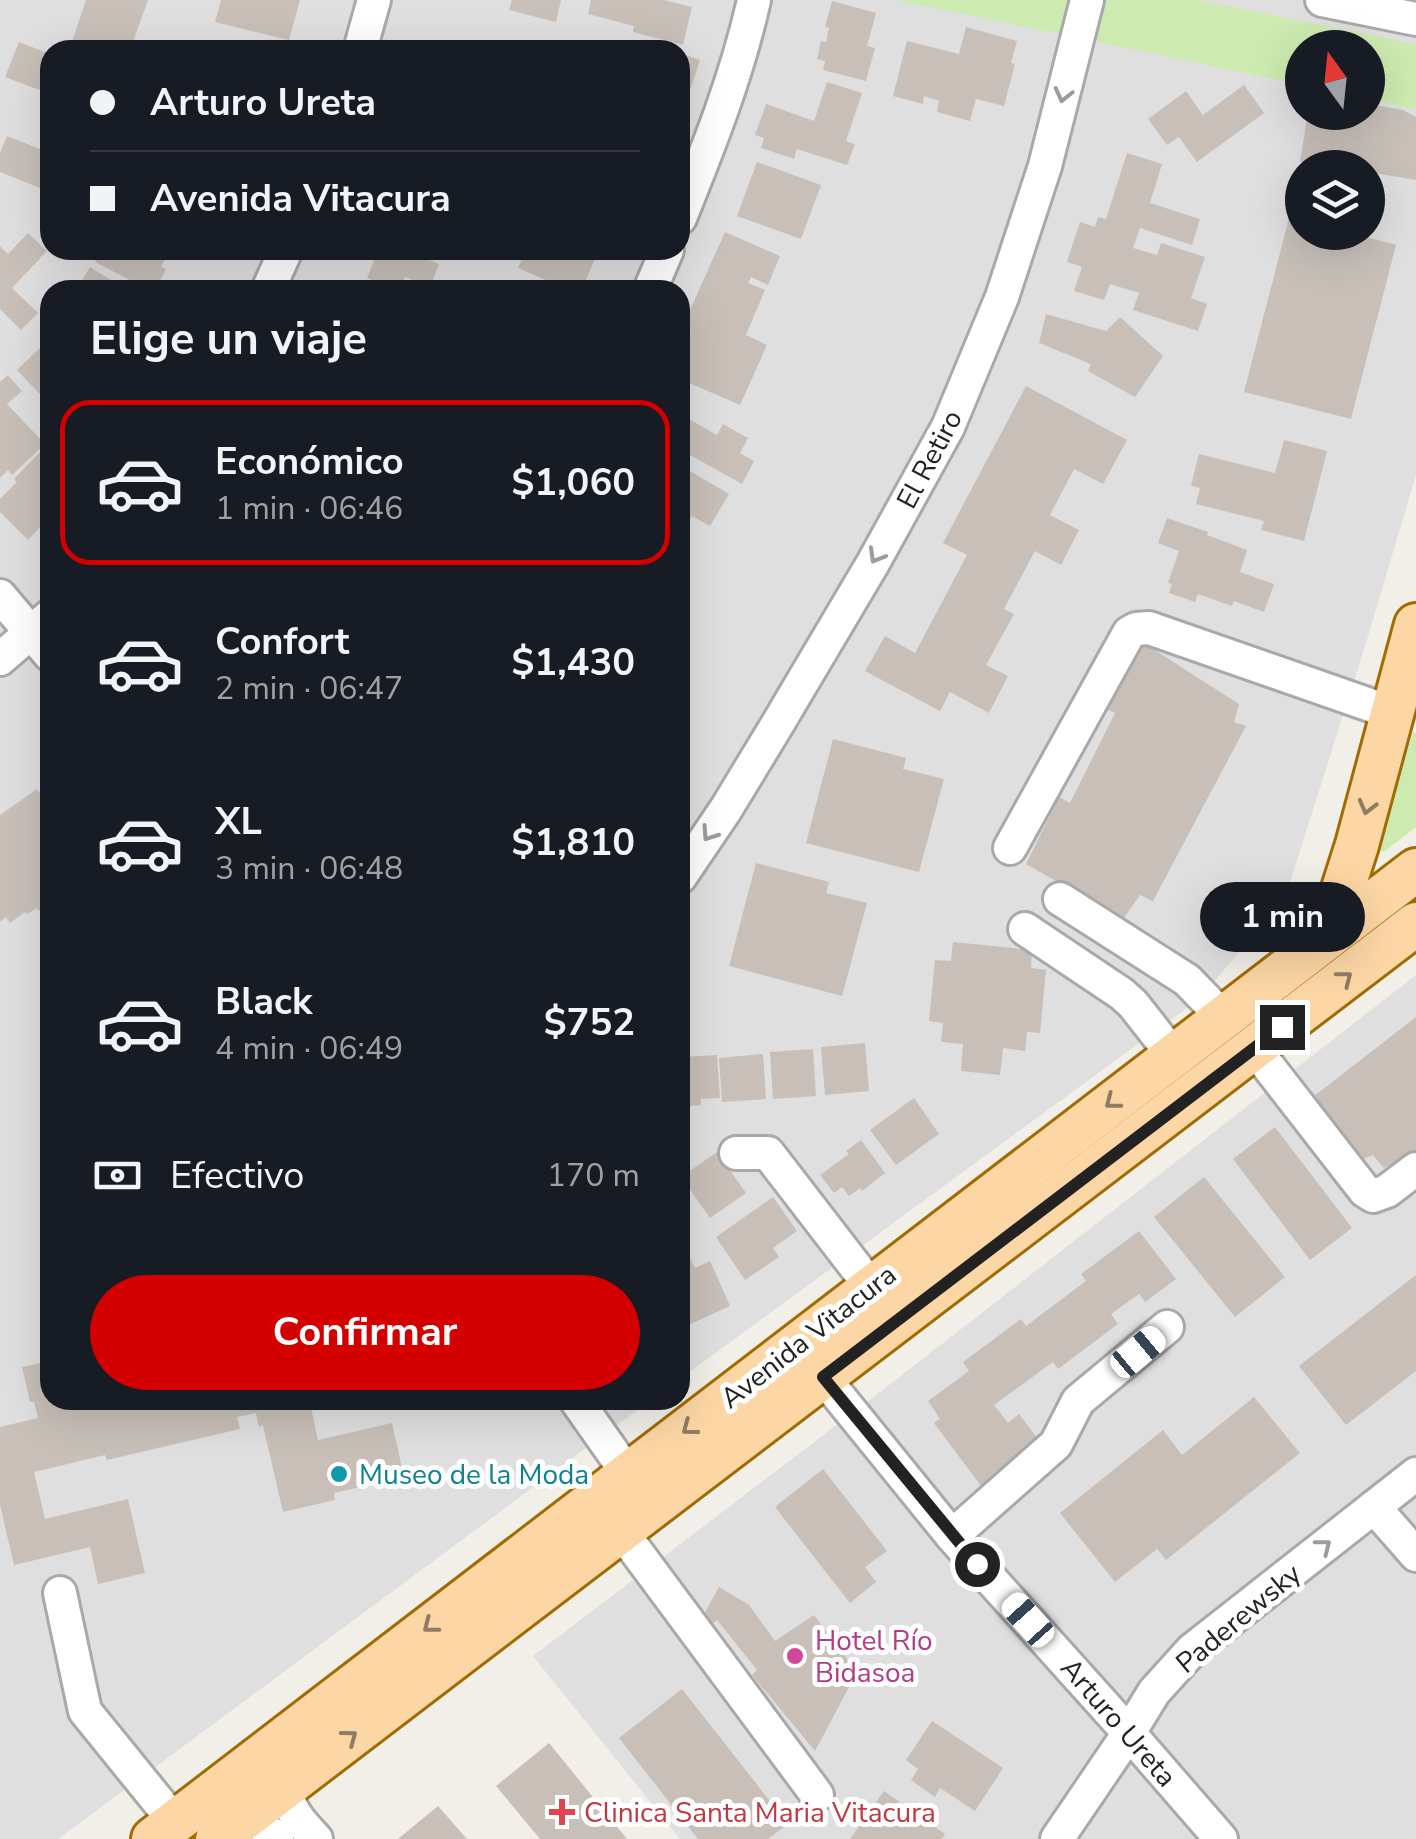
<!DOCTYPE html>
<html lang="es">
<head>
<meta charset="utf-8">
<style>
  body { margin:0; font-family:"Nunito Sans",sans-serif; background:#20242c; color:#f1f3f6; height:100vh; display:flex; flex-direction:column; font-size:38px; white-space:nowrap }
  * { box-sizing:border-box; margin:0 }
  p { font-size:32px; color:#9ea1a6 }
  .icon { flex:none; width:55px; height:55px; fill:none; stroke:currentColor; stroke-width:2; stroke-linecap:round; stroke-linejoin:round }
  .map { position:relative; flex:1; overflow:hidden }
  .panel { position:absolute; left:40px; top:280px; width:650px; height:1130px; display:flex; flex-direction:column; background:#171b24; border-radius:30px; box-shadow:0 10px 40px #0002 }
  .panel>* { flex:none }
  .top-card { position:absolute; left:40px; top:40px; width:650px; height:220px; border-radius:30px; box-shadow:0 10px 40px #0002; display:grid; align-content:center; height:220px; padding:0 50px; background:#171b24 }
  .needle { width:65px; rotate:345deg }
  .tools { position:absolute; left:1285px; top:30px; display:grid; gap:20px }
  .tools a { display:grid; place-items:center; width:100px; height:100px; border-radius:50%; background:#171b24; box-shadow:0 10px 40px #0002; font-size:50px }
  .end { position:absolute; width:45px; height:45px; margin:-22px; border:12px solid #222; background:#fff; box-shadow:0 0 0 5px #fff }
  .from { border-radius:50% }
  .bubble { position:absolute; height:70px; border-radius:35px; background:#171b24; box-shadow:0 10px 40px #0002; font-size:32px; font-weight:700; line-height:70px; text-align:center }
  .car { position:absolute; width:30px; height:60px; margin:-30px -15px; border-radius:12px; box-shadow:0 0 8px 2px #0007; background:linear-gradient(#fff 24%,#345 0 40%,#fff 0 76%,#345 0 86%,#fff 0) }
  .top-card b { display:flex; align-items:center; gap:35px; height:95px; font-size:38px }
  .top-card b+b { border-top:2px solid #363941 }
  .top-card i { width:25px; height:25px; background:#f1f3f6 }
  ul { padding:0; list-style:none }
  li { display:flex; align-items:center; gap:30px; height:165px; margin:0 20px 15px; padding:0 30px; border:5px solid transparent; border-radius:30px }
  li div { flex:1 }
  li b { display:block; font-size:38px }
  li em { font-style:normal; font-weight:700 }
  li.active { border-color:#d40000 }
  li>.icon { width:90px; height:90px; stroke-width:1.5 }
  h2 { padding:0 50px; font-size:45px; line-height:120px }
  .pay { display:flex; align-items:center; gap:25px; height:110px; padding:0 50px; font-size:38px }
  .pay p { margin-inline-start:auto }
  .action { display:flex; gap:20px; margin-top:auto; padding:20px 50px }
  .action a { flex:1; height:115px; border-radius:60px; background:#d40000; color:#fff; font-size:40px; font-weight:700; line-height:115px; text-align:center }
  .map>svg:first-child { display:block }
</style>
</head>
<body>
<div class="map">
<svg width="1416" height="1839" viewBox="0 0 1416 1839">
  <rect width="100%" height="100%" fill="#f2efe9"/>
  <g fill="#e0dfdf" fill-rule="evenodd">
    <path d="M0,0H1416V475L1366,643L1284,901L1198,1000L680,1379V290H50V1400H651L58,1839H0ZM1302,48H1368V112H1302ZM50,50H680V250H50ZM1302,168H1368V232H1302Z"/>
    <path d="M1416,975V1839H680L533,1656L880,1392Z"/>
  </g>
  <g fill="#cdebb0">
    <path d="M896,0H1197L1416,44V109L1368,99V48H1302V85Z"/>
    <path d="M1413,732L1416,733V827L1384,852L1377,849Z"/>
  </g>
  <g fill="#c7bfb8">
    <path d="M86,0H148L130,50H69Z"/>
    <path d="M221,0H300L289,40L215,22Z"/>
    <path d="M512,0H561L556,22L509,10Z"/>
    <path d="M591,0H664L692,7L683,45L633,32L634,26L588,14Z"/>
    <path d="M832,1L876,13L867,46L875,48L866,81L823,70L825,61L817,59L821,41L826,42L829,28L825,27Z"/>
    <path d="M966,27L1017,41L1011,63L1015,64L1004,106L976,99L970,121L937,112L939,101L924,96L923,104L893,96L907,41L959,54Z"/>
    <path d="M19,42L50,54V94L5,77Z"/>
    <path d="M680,53L700,60L691,88L680,84Z"/>
    <path d="M827,82L862,93L846,141L855,144L847,165L797,149L794,159L761,148L764,138L755,135L766,104L814,121Z"/>
    <path d="M1244,85L1264,113L1197,162L1179,137L1167,145L1148,119L1186,91L1203,115Z"/>
    <path d="M1368,104L1403,110L1416,117V180L1368,172V168H1337L1300,162L1308,112H1368Z"/>
    <path d="M7,136L50,153V192L0,172V153Z"/>
    <path d="M1127,153L1162,164L1150,203L1200,219L1192,245L1140,228L1133,248L1157,255L1161,243L1205,257L1191,298L1207,304L1198,331L1133,310L1139,293L1110,284L1104,300L1074,291L1082,267L1067,262L1080,222L1095,227L1098,217L1106,219Z"/>
    <path d="M757,162L821,185L801,239L737,216Z"/>
    <path d="M1289,218L1302,221V232H1348L1396,245L1351,419L1244,392Z"/>
    <path d="M725,232L780,256L768,285L751,277L748,283L765,290L746,335L767,345L740,405L680,379V358L691,334L681,330Z"/>
    <path d="M28,233L47,251L12,288L38,313L21,330L0,309V246L8,254Z"/>
    <path d="M101,250H170L161,267L166,269L155,290H149L95,262Z"/>
    <path d="M378,250H428L425,258L439,264L430,287L405,277L399,290L367,278Z"/>
    <path d="M526,250H588L597,254L583,287L572,282L569,290L518,268Z"/>
    <path d="M90,267L127,290H76Z"/>
    <path d="M1046,314L1106,331L1120,317L1163,356L1135,397L1088,371L1091,364L1039,343Z"/>
    <path d="M44,344L50,351V405L17,370Z"/>
    <path d="M8,375L22,391L7,404L45,444L12,475L8,470L0,478V382Z"/>
    <path d="M1026,386L1127,440L1103,484L1074,469L1050,515L1079,530L1061,565L1035,551L1004,609L1014,614L986,665L1008,676L989,713L950,692L940,711L865,671L885,636L915,653L967,555L943,543Z"/>
    <path d="M680,414L717,435L723,424L748,438L740,453L754,461L742,484L690,455L683,467L729,494L710,526L692,516L680,536Z"/>
    <path d="M1284,440L1327,451L1304,541L1261,530L1264,521L1196,504L1200,488L1191,486L1199,454L1275,473Z"/>
    <path d="M43,449L50,456V508L47,510L50,517L28,540L0,512V499L17,482L14,479Z"/>
    <path d="M1167,518L1208,532L1207,535L1247,550L1240,572L1274,584L1264,612L1234,601L1232,606L1198,594L1195,602L1169,593L1172,584L1168,583L1179,551L1158,543Z"/>
    <path d="M1142,642L1239,704L1234,722L1246,726L1153,901L1140,895L1123,919L1026,864L1059,797L1070,803L1115,713L1105,708Z"/>
    <path d="M833,739L906,758L903,769L944,779L919,872L806,843Z"/>
    <path d="M37,789L50,808V903L39,911L37,908L27,914L25,912L10,923L6,917L0,922V815Z"/>
    <path d="M756,863L829,882L826,893L867,903L842,996L729,966Z"/>
    <path d="M953,942L1032,950L1031,968L1046,970L1040,1033L1027,1032L1025,1051L1003,1048L1000,1075L961,1071L963,1044L941,1042L943,1023L929,1021L935,960L951,961Z"/>
    <path d="M1416,1017V1153L1384,1168L1373,1155L1361,1160L1313,1097Z"/>
    <path d="M865,1043L869,1091L825,1095L821,1047Z"/>
    <path d="M813,1049L816,1096L773,1099L770,1052Z"/>
    <path d="M763,1054L766,1099L722,1102L719,1058Z"/>
    <path d="M717,1055L720,1098L701,1099V1105L680,1107V1057Z"/>
    <path d="M914,1098L939,1134L896,1165L870,1130Z"/>
    <path d="M1275,1127L1352,1228L1310,1260L1233,1159Z"/>
    <path d="M861,1140L885,1173L862,1191L860,1188L849,1196L842,1187L834,1193L820,1175L849,1154L846,1151Z"/>
    <path d="M717,1152L746,1193L710,1218L681,1177Z"/>
    <path d="M1204,1177L1285,1277L1235,1317L1154,1217Z"/>
    <path d="M773,1197L797,1231L773,1248L779,1257L745,1280L716,1237Z"/>
    <path d="M1139,1231L1176,1279L1145,1302L1139,1294L1111,1314L1118,1324L1058,1369L1053,1362L994,1405L1008,1423L1019,1414L1043,1446L984,1490L934,1423L940,1419L928,1401L969,1371L963,1362L1021,1319L1026,1326L1086,1281L1081,1274Z"/>
    <path d="M680,1236L695,1268L710,1261L730,1306L680,1329Z"/>
    <path d="M1416,1275V1371L1346,1425L1299,1366Z"/>
    <path d="M50,1361V1400H317L310,1403L318,1440L392,1423L404,1477L334,1493L335,1500L283,1512L263,1425L259,1427L256,1413L237,1417L240,1429L107,1460L105,1455L34,1472L45,1519L128,1499L145,1573L98,1584L90,1547L14,1565L0,1505V1427L38,1418L34,1402H30L22,1367Z"/>
    <path d="M1254,1397L1300,1453L1166,1560L1157,1549L1115,1582L1060,1513L1163,1430L1182,1455Z"/>
    <path d="M823,1469L887,1551L865,1567L876,1582L850,1603L775,1507Z"/>
    <path d="M719,1587L749,1605L775,1641L814,1615L857,1672L815,1751L752,1675L757,1670L717,1620L710,1626L703,1616Z"/>
    <path d="M682,1689L788,1824L768,1839H698L619,1738Z"/>
    <path d="M932,1721L1003,1768L975,1811L940,1788L935,1797L911,1780L918,1769L906,1760Z"/>
    <path d="M549,1743L627,1839H540L496,1786Z"/>
    <path d="M884,1791L945,1834L942,1839H850Z"/>
    <path d="M438,1806L467,1839H398Z"/>
  </g>
  <g fill="none" stroke-linecap="round" stroke-linejoin="round">
    <defs>
      <g id="minor">
        <path d="M1322,0L1416,19"/>
        <path d="M360,50L374,0"/>
        <path d="M680,218C709,146 737,76 754,0"/>
        <path d="M268,290L286,250"/>
        <path d="M650,290L667,250"/>
        <path d="M0,596L50,655"/>
        <path d="M0,659L50,616"/>
        <path d="M1010,848L1129,633L1136,629L1149,628L1393,713"/>
        <path d="M680,877L726,809L777,725L873,563L948,427L1002,297L1045,166L1087,0"/>
        <path d="M1060,899L1187,980L1223,1017"/>
        <path d="M1025,929L1122,994L1133,1004L1173,1055"/>
        <path d="M1254,1048L1365,1191L1373,1196L1387,1191L1416,1169"/>
        <path d="M736,1153H768L872,1288"/>
        <path d="M823,1377L952,1536L1129,1733L1221,1839"/>
        <path d="M576,1400L628,1474"/>
        <path d="M1374,1507L1416,1555"/>
        <path d="M621,1531L817,1795"/>
        <path d="M952,1536L1056,1444L1078,1401L1167,1327"/>
        <path d="M60,1593L85,1711L175,1822"/>
        <path d="M286,1786C288,1810 300,1822 316,1839"/>
        <path d="M245,1817L258,1822L277,1839"/>
        <path d="M1057,1839L1129,1733L1154,1692L1192,1650L1416,1474"/>
      </g>
      <g id="major">
        <path d="M1328,936L1357,845L1416,625"/>
        <path d="M153,1839L1416,870"/>
        <path d="M217,1839L1416,924"/>
      </g>
    </defs>
    <use href="#minor" stroke="#a9a9a9" stroke-width="38"/>
    <use href="#major" stroke="#a06b00" stroke-width="48"/>
    <path stroke="#fa8072" stroke-width="6" stroke-dasharray="5 5" stroke-linecap="butt" d="M42,921L50,932"/>
    <use href="#minor" stroke="#fff" stroke-width="32"/>
    <use href="#major" stroke="#fcd6a4" stroke-width="42"/>
  </g>
  <defs><path id="oneway-chevron" d="M-2-3.5L2.5 0L-2 3.5" fill="none" stroke-width="1.6" stroke-linecap="round" stroke-linejoin="round" transform="scale(2.5)"/></defs>
  <g stroke="#9c9c9c">
    <use href="#oneway-chevron" transform="translate(1063 95) rotate(104)"/>
    <use href="#oneway-chevron" transform="translate(876 556) rotate(120)"/>
    <use href="#oneway-chevron" transform="translate(709 834) rotate(124)"/>
    <use href="#oneway-chevron" transform="translate(1324 1546) rotate(-38)"/>
  </g>
  <g stroke="#8f7c63">
    <use href="#oneway-chevron" transform="translate(1367 807) rotate(105)"/>
    <use href="#oneway-chevron" transform="translate(1345 978) rotate(-38)"/>
    <use href="#oneway-chevron" transform="translate(1112 1102) rotate(142)"/>
    <use href="#oneway-chevron" transform="translate(689 1428) rotate(143)"/>
    <use href="#oneway-chevron" transform="translate(430 1626) rotate(142)"/>
    <use href="#oneway-chevron" transform="translate(350 1737) rotate(-37)"/>
  </g>
  <g fill="none" stroke-linecap="round" stroke-linejoin="round">
    <path stroke="#222" stroke-width="12" d="M977,1564L823,1377L1282,1027"/>
  </g>
  <circle fill="#0f9aa8" stroke="#fff" stroke-width="4" cx="339" cy="1474" r="10"/>
  <circle fill="#d1479c" stroke="#fff" stroke-width="4" cx="795" cy="1656" r="10"/>
  <path fill="#e0444e" stroke="#fff" stroke-width="4" d="M557 1797h10v10h10v10h-10v10h-10v-10h-10v-10h10z"/>
  <g text-anchor="middle" stroke-width="10" stroke-linejoin="round" paint-order="stroke">
    <g font-size="28" fill="#222" stroke="#fff">
      <text transform="translate(929 459) rotate(-62)" y="10">El Retiro</text>
      <text transform="translate(808 1336) rotate(-38)" y="10">Avenida Vitacura</text>
      <text transform="translate(1238 1618) rotate(-40)" y="10">Paderewsky</text>
      <text transform="translate(1119 1722) rotate(49)" y="10">Arturo Ureta</text>
    </g>
    <g font-size="28" fill="#0d838f" stroke="#fff" text-anchor="start">
      <text x="359" y="1484">Museo de la Moda</text>
    </g>
    <g font-size="28" fill="#b23c85" stroke="#fff" text-anchor="start">
      <text x="815" y="1650">Hotel Río<tspan x="815" dy="32">Bidasoa</tspan></text>
    </g>
    <g font-size="28" fill="#be3a42" stroke="#fff" text-anchor="start">
      <text x="584" y="1822">Clinica Santa Maria Vitacura</text>
    </g>
  </g>
</svg>
<div class="tools">
<a><svg class="needle" viewBox="-14 -14 28 28"><path d="M0-13l5 13h-10z" fill="#e53935"/><path d="M0 13l5-13h-10z" fill="#9ea1a6"/></svg></a>
<a><svg class="icon" aria-label="layers" viewBox="0 0 24 24"><path d="M12 4l9 5-9 5-9-5zM3 14l9 5 9-5"/></svg></a>
</div>
<i class="end from" style="left:977px;top:1564px"></i>
<i class="end" style="left:1282px;top:1027px"></i>
<div class="bubble" style="left:1200px;top:882px;width:165px">1 min</div>
<i class="car" style="left:1138px;top:1352px;rotate:50deg"></i>
<i class="car" style="left:1028px;top:1620px;rotate:318deg"></i>
<div class="top-card">
<b><i class="from"></i>Arturo Ureta</b>
<b><i></i>Avenida Vitacura</b>
</div>
<section class="panel">
<h2>Elige un viaje</h2>
<ul>
<li class="active"><svg class="icon" aria-label="car" viewBox="0 0 24 24"><path d="M5 17H2v-5l4-1 3-4h7l3 4 3 1v5h-3M9 17h6M6 11h13"/><circle cx="7" cy="17" r="2"/><circle cx="17" cy="17" r="2"/></svg><div><b>Económico</b><p>1 min · 06:46</p></div><em>$1,060</em></li>
<li><svg class="icon" aria-label="car" viewBox="0 0 24 24"><path d="M5 17H2v-5l4-1 3-4h7l3 4 3 1v5h-3M9 17h6M6 11h13"/><circle cx="7" cy="17" r="2"/><circle cx="17" cy="17" r="2"/></svg><div><b>Confort</b><p>2 min · 06:47</p></div><em>$1,430</em></li>
<li><svg class="icon" aria-label="car" viewBox="0 0 24 24"><path d="M5 17H2v-5l4-1 3-4h7l3 4 3 1v5h-3M9 17h6M6 11h13"/><circle cx="7" cy="17" r="2"/><circle cx="17" cy="17" r="2"/></svg><div><b>XL</b><p>3 min · 06:48</p></div><em>$1,810</em></li>
<li><svg class="icon" aria-label="car" viewBox="0 0 24 24"><path d="M5 17H2v-5l4-1 3-4h7l3 4 3 1v5h-3M9 17h6M6 11h13"/><circle cx="7" cy="17" r="2"/><circle cx="17" cy="17" r="2"/></svg><div><b>Black</b><p>4 min · 06:49</p></div><em>$752</em></li>
</ul>
<div class="pay"><svg class="icon" aria-label="cash" viewBox="0 0 24 24"><path d="M3 7h18v10H3z"/><circle cx="12" cy="12" r="2"/></svg>Efectivo<p>170 m</p></div>
<div class="action"><a>Confirmar</a></div>
</section>
</div>
</body>
</html>
